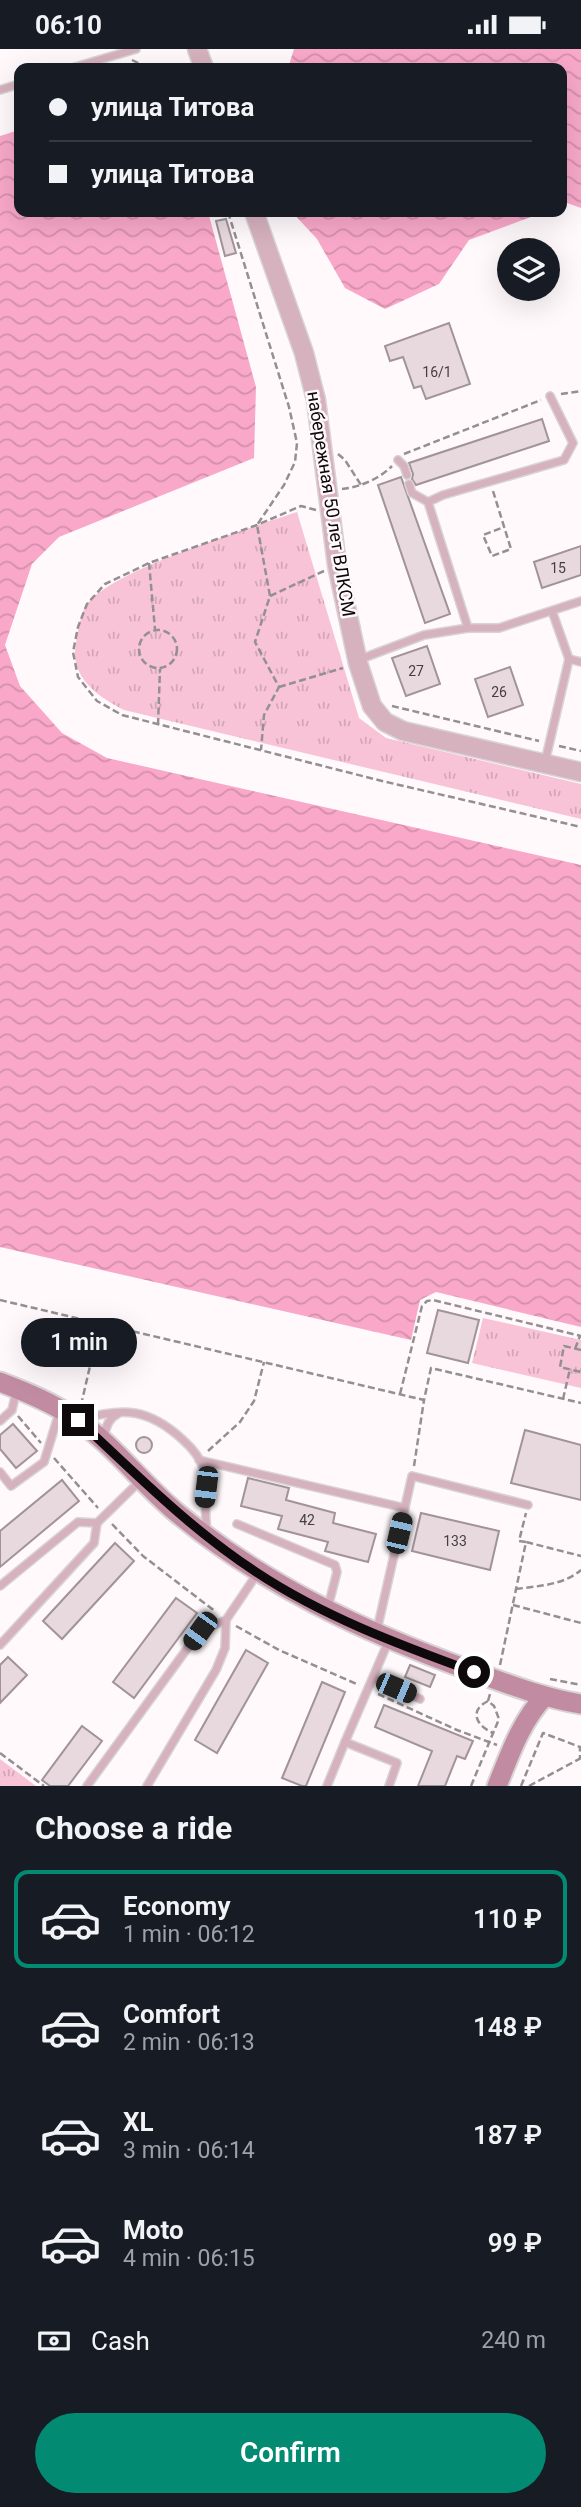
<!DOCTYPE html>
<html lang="en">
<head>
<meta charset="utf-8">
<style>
  body { margin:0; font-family:Roboto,sans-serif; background:#242831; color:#f1f3f6; height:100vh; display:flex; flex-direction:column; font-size:26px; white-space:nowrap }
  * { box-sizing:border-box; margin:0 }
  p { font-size:23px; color:#9ea1a6 }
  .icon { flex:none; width:38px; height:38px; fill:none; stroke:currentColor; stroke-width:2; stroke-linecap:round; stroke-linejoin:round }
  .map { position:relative; height:1737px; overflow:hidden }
  .details { display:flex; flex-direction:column; background:#171b24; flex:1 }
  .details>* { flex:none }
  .guide { position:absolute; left:14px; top:14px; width:553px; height:154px; border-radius:14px; box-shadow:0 7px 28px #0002; display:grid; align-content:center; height:154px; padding:0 35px; background:#171b24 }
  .buttons { position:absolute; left:497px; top:189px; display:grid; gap:14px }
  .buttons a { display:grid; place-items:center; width:63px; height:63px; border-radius:50%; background:#171b24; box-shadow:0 7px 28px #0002; font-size:35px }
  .end { position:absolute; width:32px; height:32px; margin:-16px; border:9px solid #0e0a0c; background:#fff; box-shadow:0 0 0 4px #fff }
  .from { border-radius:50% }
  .bubble { position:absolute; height:49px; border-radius:24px; background:#171b24; box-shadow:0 7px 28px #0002; font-size:23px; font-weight:600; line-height:49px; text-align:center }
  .car { position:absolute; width:21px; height:42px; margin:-21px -10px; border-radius:9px; box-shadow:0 0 5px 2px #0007; background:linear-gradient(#222 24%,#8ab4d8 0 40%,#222 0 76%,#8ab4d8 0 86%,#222 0) }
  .guide b { display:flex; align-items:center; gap:24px; height:66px; font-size:26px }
  .guide b+b { border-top:2px solid #363941 }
  .guide i { width:18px; height:18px; background:#f1f3f6 }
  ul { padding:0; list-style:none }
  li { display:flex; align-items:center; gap:21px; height:98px; margin:0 14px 10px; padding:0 21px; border:4px solid transparent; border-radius:14px }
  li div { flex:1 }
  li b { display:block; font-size:26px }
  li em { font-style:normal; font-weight:600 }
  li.active { border-color:#028b72 }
  li>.icon { width:63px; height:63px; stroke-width:1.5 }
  h2 { padding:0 35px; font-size:32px; line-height:84px }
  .pay { display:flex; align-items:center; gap:18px; height:77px; padding:0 35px; font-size:26px }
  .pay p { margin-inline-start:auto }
  .button { display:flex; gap:14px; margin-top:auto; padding:14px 35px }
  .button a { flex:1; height:80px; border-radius:42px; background:#028b72; color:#fff; font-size:28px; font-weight:600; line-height:80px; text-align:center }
  .status { display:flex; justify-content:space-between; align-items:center; height:49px; padding:0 35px; background:#171b24; direction:ltr }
  .status svg { height:19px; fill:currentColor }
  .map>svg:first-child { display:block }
</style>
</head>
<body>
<div class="status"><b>06:10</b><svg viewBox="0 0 49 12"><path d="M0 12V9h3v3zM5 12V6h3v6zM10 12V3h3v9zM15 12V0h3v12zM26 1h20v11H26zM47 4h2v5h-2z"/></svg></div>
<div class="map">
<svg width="581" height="1737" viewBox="0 0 581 1737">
  <defs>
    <pattern id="park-tufts" width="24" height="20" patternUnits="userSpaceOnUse" patternTransform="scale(1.75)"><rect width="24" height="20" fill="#f8c3d7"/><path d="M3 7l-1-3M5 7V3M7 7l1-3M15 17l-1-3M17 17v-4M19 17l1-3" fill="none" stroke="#d3a6b7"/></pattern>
    <pattern id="water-waves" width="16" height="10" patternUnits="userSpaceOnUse" patternTransform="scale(1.75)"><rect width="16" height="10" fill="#f9a8c9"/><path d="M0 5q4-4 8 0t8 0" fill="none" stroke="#d48fab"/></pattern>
  </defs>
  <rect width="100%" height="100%" fill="#fff9fb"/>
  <g fill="url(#park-tufts)">
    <path d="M297,463L359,669L386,689L581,735V770L124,661C98,648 69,628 76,594C78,583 80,568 85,558C106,522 254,478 297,463Z"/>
    <path d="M483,1269L581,1291V1339L472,1314Z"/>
    <path d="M0,1710L36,1737H0Z"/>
  </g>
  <g fill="url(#water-waves)">
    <path d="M294,0H581V159L567,154L562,156V19H288Z"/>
    <path d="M19,81V163H208L256,338L254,409L59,488L32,515L5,596L20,637L62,684L107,709L581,816V1278L436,1243L420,1251L411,1291L0,1198V87Z"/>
    <path d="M292,163H544L469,191L439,235L385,260L345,239L317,190Z"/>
  </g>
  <g fill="#e7d9de" stroke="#a19398" stroke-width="2">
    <path d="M226,170L236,204L225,207L216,172Z"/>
    <path d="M449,274L470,335L426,350L421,337L414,339L403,308L390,312L385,297Z"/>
    <path d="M542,370L549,392L416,436L412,430L413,425L409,414Z"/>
    <path d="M401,428L450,565L425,574L378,436Z"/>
    <path d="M581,497V526L542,539L534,513Z"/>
    <path d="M427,597L440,635L406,647L392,609Z"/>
    <path d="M510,618L523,656L488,668L475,630Z"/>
    <path d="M438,1261L479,1271L468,1314L427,1304Z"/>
    <path d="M13,1375L37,1402L16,1419L0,1400V1386Z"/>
    <path d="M525,1381L581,1396V1451L511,1434Z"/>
    <circle cx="144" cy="1396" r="8"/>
    <path d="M248,1429L289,1439L286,1451L335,1464L333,1474L376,1485L368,1513L325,1502L328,1493L278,1480L282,1467L241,1457Z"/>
    <path d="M62,1431L79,1452L0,1518V1482Z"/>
    <path d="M421,1464L499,1482L490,1521L412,1502Z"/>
    <path d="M115,1494L134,1512L62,1590L43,1572Z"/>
    <path d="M176,1549L197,1564L134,1649L113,1633Z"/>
    <path d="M246,1601L268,1614L217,1704L195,1691Z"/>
    <path d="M8,1608L27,1626L0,1654V1616Z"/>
    <path d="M410,1616L435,1626L430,1638L405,1628Z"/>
    <path d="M322,1633L345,1643L306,1737H302L282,1729Z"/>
    <path d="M384,1656L473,1692L465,1710L457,1707L445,1737H418L432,1702L375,1678Z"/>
    <path d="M82,1677L102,1692L68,1737H50L42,1731Z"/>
  </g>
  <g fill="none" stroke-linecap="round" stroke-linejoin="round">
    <defs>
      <g id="service">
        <path d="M72,19L136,0"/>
        <path d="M0,41L19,35"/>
        <path d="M398,411L404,417L407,426"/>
        <path d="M409,435L412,444L428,453"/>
        <path d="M552,562L569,610"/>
        <path d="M468,579H499L581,552"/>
        <path d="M358,614L366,608L424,586L468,579L428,453L443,446L564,411L573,394L550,347"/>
        <path d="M545,713L569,610L581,613"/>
        <path d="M82,1370C124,1358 149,1360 182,1390C191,1398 201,1410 204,1421C209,1441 203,1461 207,1481"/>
        <path d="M0,1372L12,1361L17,1340"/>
        <path d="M105,1388C105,1377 109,1369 119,1364"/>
        <path d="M199,1411L405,1459"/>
        <path d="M0,1423L11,1437L44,1413L60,1361"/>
        <path d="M237,1475L335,1516L337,1523L328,1558"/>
        <path d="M0,1537L78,1473L97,1474"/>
        <path d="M377,1581L412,1427L528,1456"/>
        <path d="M0,1596L94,1494L97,1474L141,1431"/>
        <path d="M373,1629L420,1650"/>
        <path d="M87,1737L200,1582L226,1571"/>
        <path d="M147,1737L216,1621L225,1599L226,1571L257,1525"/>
        <path d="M327,1737L345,1693"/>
        <path d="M389,1737L397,1714L345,1693L389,1591"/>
      </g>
      <g id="tertiary">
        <path d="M197,0L204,19"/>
        <path d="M254,163L304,304L316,351L337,516L358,614L372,657L385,673L403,682L581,723"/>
      </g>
      <g id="secondary">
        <path d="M0,1333C26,1343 53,1354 76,1370C112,1394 143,1436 177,1464C264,1536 364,1583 469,1621C505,1634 543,1649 581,1655"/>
        <path d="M497,1737C510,1705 521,1672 545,1647"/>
      </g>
    </defs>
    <use href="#service" stroke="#d8d3d5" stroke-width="10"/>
    <use href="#tertiary" stroke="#d8d3d5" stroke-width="21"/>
    <use href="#secondary" stroke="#d8d3d5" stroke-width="23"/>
    <g stroke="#948f91" stroke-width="2.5" stroke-dasharray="7 3.5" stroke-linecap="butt">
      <path d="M132,11L148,19"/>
      <path d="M228,163L289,358L297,394L295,413L284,436L257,476L270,547L255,593L279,638L264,666L261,701"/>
      <path d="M561,345L581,342"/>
      <path d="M338,405L345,411L361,436"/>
      <path d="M404,405L541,351"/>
      <path d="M342,440C360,438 379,430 392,417"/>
      <path d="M493,442L511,500L492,507L483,486L504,478"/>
      <path d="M316,461L301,457L257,476L149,514L105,535L87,555L78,578L73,603L78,628L97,652L122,666L382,732L581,778"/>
      <path d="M149,514L155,580"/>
      <path d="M270,547L324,522"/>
      <circle cx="158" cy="600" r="19"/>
      <path d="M279,638L343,619"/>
      <path d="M392,657L539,692"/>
      <path d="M158,676L160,620"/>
      <path d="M559,697L581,702"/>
      <path d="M0,1251L424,1351L431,1319L581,1354"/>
      <path d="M575,1300L580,1287"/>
      <path d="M581,1301L564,1297L560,1318L581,1323"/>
      <path d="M400,1345L422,1257L427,1252L433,1251L581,1287"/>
      <path d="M563,1350L570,1320"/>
      <path d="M81,1356L100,1274"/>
      <path d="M18,1367L41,1394"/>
      <path d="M208,1402L240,1373L254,1352L264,1313"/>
      <path d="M54,1409L98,1459"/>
      <path d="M414,1417L424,1351"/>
      <path d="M112,1475L143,1507L216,1563"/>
      <path d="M526,1493L519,1492L526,1464"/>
      <path d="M516,1540C538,1537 564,1536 581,1521"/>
      <path d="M513,1556L581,1574"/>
      <path d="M236,1577L279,1601L359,1636"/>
      <path d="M500,1616L526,1493L581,1507"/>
      <path d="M550,1630L581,1636"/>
      <path d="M378,1645L457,1681L497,1696"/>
      <path d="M488,1652C468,1662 477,1677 493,1684"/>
      <path d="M0,1704L44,1737"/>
      <path d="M471,1737L499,1670L494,1657L488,1652L490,1645"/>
      <path d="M521,1737L543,1684L580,1698V1709"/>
      <path d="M529,1737L581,1709"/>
    </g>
    <use href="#service" stroke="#d6b1be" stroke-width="7"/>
    <use href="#tertiary" stroke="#d6b1be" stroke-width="18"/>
    <use href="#secondary" stroke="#c18ca1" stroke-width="19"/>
  </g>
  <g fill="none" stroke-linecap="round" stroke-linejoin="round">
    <path stroke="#0e0a0c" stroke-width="9" d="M78,1371C136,1425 189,1479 256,1523C322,1567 400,1596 474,1623"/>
  </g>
  <g text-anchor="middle" stroke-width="5" stroke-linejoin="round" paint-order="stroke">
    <g font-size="14" fill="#443e40">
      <text x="437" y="328">16/1</text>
      <text x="558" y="524">15</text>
      <text x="416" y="627">27</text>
      <text x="499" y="648">26</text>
      <text x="307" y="1476">42</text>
      <text x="455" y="1497">133</text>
    </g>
    <g font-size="18" fill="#0e0a0c" stroke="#fff9fb">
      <text transform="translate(331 455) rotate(81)" y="6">набережная 50 лет ВЛКСМ</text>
    </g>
  </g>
</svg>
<div class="buttons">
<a><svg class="icon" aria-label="layers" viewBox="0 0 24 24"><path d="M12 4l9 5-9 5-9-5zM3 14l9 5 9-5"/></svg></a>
</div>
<i class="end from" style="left:474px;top:1623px"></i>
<i class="end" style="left:78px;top:1371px"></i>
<div class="bubble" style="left:21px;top:1269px;width:116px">1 min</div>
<i class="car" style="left:206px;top:1438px;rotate:187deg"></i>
<i class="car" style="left:399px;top:1484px;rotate:13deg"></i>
<i class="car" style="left:200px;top:1582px;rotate:216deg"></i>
<i class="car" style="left:396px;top:1639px;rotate:113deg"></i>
<div class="guide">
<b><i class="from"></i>улица Титова</b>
<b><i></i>улица Титова</b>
</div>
</div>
<section class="details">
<h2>Choose a ride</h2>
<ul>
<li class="active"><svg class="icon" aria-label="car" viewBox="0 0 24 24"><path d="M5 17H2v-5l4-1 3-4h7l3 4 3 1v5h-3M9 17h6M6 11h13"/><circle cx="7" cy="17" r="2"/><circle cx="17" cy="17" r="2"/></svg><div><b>Economy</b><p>1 min · 06:12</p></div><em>110 ₽</em></li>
<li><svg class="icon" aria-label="car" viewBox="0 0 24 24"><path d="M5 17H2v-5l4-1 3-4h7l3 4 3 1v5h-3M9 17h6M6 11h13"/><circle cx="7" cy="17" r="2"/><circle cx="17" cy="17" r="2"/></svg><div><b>Comfort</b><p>2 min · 06:13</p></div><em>148 ₽</em></li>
<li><svg class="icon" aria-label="car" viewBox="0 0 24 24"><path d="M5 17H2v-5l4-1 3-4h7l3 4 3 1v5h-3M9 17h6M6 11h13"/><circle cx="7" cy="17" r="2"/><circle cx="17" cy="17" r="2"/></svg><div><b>XL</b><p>3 min · 06:14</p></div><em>187 ₽</em></li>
<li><svg class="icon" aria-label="car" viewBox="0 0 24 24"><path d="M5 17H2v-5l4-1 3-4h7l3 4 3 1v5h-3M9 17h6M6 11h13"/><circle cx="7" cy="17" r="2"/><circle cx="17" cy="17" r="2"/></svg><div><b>Moto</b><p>4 min · 06:15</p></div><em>99 ₽</em></li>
</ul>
<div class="pay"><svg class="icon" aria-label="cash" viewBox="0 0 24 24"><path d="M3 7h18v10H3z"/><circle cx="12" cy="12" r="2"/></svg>Cash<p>240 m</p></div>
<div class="button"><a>Confirm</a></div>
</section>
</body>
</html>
